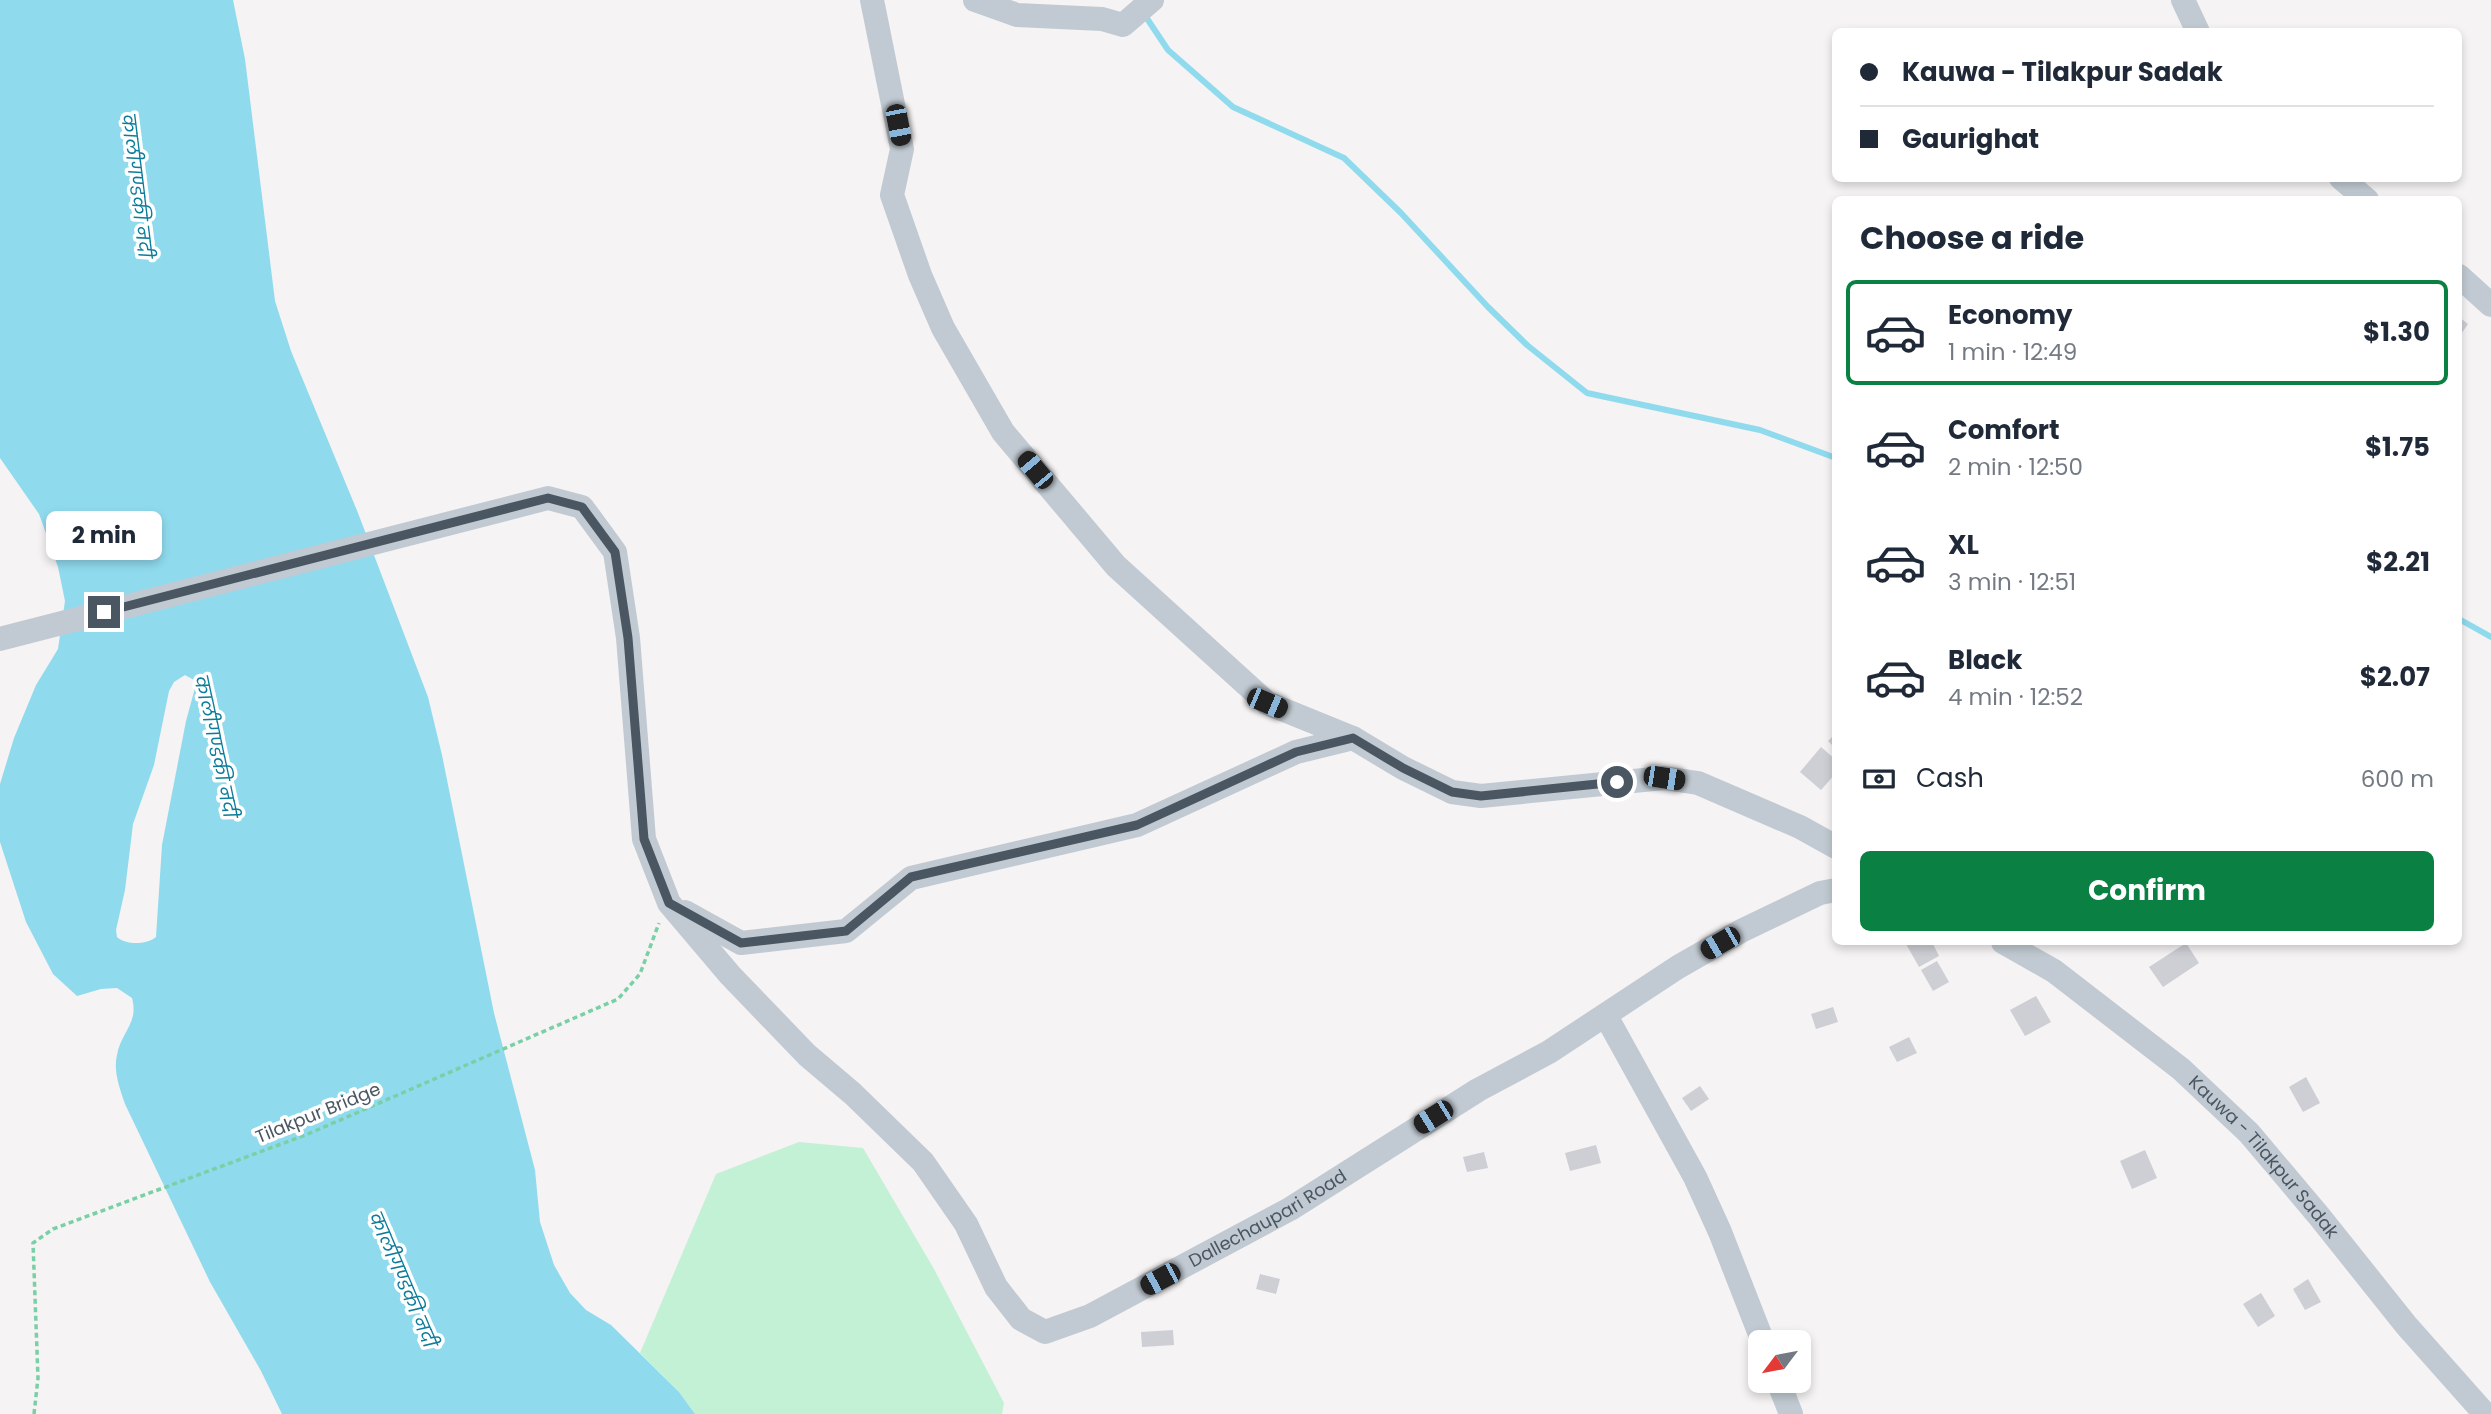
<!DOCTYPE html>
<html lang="en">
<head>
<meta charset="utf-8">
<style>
  body { margin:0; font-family:Poppins,"Noto Sans Devanagari",sans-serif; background:#f6f6f7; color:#1f2937; height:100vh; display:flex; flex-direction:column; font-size:26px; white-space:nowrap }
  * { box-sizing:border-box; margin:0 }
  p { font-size:23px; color:#747a83 }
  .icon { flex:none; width:38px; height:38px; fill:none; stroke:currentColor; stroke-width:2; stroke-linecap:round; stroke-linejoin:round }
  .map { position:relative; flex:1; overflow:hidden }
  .sheet { position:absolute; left:1832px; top:196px; width:630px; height:749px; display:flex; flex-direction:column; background:#fff; border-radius:10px; box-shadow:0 4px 10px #0003 }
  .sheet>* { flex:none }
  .top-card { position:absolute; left:1832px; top:28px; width:630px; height:154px; border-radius:10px; box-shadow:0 4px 10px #0003; display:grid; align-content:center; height:154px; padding:0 28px; background:#fff }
  .needle { width:46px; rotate:238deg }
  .controls { position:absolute; left:1748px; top:1330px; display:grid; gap:14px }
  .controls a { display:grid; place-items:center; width:63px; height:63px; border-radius:10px; background:#fff; box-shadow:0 4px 10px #0003; font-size:35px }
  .end { position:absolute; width:32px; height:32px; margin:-16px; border:9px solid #4a5661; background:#fff; box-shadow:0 0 0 4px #fff }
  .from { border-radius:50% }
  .bubble { position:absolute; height:49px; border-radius:10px; background:#fff; box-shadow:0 4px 10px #0003; font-size:23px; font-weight:700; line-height:49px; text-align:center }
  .car { position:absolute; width:21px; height:42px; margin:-21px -10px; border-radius:9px; box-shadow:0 0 5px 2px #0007; background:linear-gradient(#222 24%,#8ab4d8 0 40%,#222 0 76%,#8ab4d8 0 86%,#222 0) }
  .top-card b { display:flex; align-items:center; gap:24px; height:66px; font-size:26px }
  .top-card b+b { border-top:2px solid #e0e1e3 }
  .top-card i { width:18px; height:18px; background:#1f2937 }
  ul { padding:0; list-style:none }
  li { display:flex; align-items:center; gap:21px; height:105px; margin:0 14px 10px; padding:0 14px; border:4px solid transparent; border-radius:10px }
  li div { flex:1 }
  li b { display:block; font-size:26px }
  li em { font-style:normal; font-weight:700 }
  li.current { border-color:#0b8043 }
  li>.icon { width:63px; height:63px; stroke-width:1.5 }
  h2 { padding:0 28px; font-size:32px; line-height:84px }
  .pay { display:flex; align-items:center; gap:18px; height:77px; padding:0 28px; font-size:26px }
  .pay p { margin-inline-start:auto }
  .button { display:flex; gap:14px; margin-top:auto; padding:14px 28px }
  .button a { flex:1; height:80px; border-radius:10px; background:#0b8043; color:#fff; font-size:28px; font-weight:700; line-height:80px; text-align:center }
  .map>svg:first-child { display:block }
</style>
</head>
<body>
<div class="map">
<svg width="2491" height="1414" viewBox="0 0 2491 1414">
  <rect width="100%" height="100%" fill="#f5f3f3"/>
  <path fill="#c3f1d5" d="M799,1142L863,1148L934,1269L1004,1403L1002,1414H695L679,1392L640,1353L716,1174Z"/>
  <path fill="#90daee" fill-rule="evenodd" d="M0,0H233L245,59L275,301L291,351L358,513L428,697L442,755L494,1013L535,1170L540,1222L554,1265L570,1293L586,1310L611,1325L679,1392L695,1414H282L261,1371L210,1282L125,1104C120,1089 113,1071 117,1055C121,1032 139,1023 132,998L117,988L101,989L77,996L53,974L26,922L0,842V784L14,738L36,685L58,649L65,601L58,567L39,514L0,458ZM185,675L194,680L195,688L186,721L162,845L156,937C146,945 126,945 117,937L116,930L125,890L133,824L154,765L169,691L174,682Z"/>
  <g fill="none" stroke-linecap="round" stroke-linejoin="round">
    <g stroke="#90daee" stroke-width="6">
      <path d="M1144,14L1168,50L1233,107L1344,158L1401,213L1488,307L1527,345L1587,393L1760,430L1836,458"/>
      <path d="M2459,619L2491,637"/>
    </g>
  </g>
  <g fill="#cdcfd5">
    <path d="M2459,317L2468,324L2459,337Z"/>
    <path d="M1836,733V749L1828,741Z"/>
    <path d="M1821,747L1836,760V773L1821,790L1800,772Z"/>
    <path d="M1911,942H1932L1939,956L1919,967L1906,944Z"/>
    <path d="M2186,943L2199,963L2163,987L2149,967Z"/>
    <path d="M1937,961L1949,982L1933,991L1921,970Z"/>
    <path d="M2036,996L2051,1022L2025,1036L2010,1010Z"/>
    <path d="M1833,1007L1838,1022L1816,1029L1811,1014Z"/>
    <path d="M1909,1037L1917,1053L1897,1062L1889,1047Z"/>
    <path d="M2306,1077L2320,1103L2303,1112L2289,1087Z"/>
    <path d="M1700,1086L1709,1099L1691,1111L1682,1098Z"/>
    <path d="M1596,1145L1601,1163L1570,1171L1565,1153Z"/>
    <path d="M2145,1150L2157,1178L2132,1189L2120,1161Z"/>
    <path d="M1484,1152L1488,1168L1467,1172L1463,1157Z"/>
    <path d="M1260,1274L1280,1279L1276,1294L1256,1289Z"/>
    <path d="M2308,1279L2321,1302L2305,1310L2293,1289Z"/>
    <path d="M2261,1293L2275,1316L2258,1327L2243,1304Z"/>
    <path d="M1173,1330L1174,1345L1142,1347L1141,1332Z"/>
  </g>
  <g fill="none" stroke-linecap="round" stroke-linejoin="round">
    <path stroke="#7ad0a6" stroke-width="3.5" stroke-dasharray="5 3.5" stroke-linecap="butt" d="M34,1414L38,1378L33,1243L53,1229L308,1134L618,999L640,974L659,923"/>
    <g stroke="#c1cad2" stroke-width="24">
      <path d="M872,0L902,149L892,195L920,275L943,328L1003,432L1116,566L1267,703L1353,738"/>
      <path d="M975,0L1017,15L1102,19L1123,25L1152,0"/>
      <path d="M2183,0L2198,32"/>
      <path d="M2341,178L2367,200"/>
      <path d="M2459,276L2491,305"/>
      <path id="s1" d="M0,639L548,498L582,507L615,552L628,638L644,839L669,903L730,975L807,1055L853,1094L923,1162L966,1224L996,1287L1021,1319L1045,1332L1090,1316L1290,1209L1478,1090L1549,1052L1678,967L1741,931L1820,893L1836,890"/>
      <path d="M685,912L741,943L846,931L911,878L1137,825L1296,752L1353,738L1403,768L1452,792L1481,796L1664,778L1698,783L1800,827L1836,847"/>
      <path id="s2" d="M2003,942L2054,971L2181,1069L2249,1133L2319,1216L2406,1325L2485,1414"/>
      <path d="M1606,1016L1695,1177L1720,1232L1763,1342"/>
      <path d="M1778,1381L1791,1414"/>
    </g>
  </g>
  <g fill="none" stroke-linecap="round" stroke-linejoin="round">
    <path stroke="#4a5661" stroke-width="9" d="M104,612L548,498L582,507L615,552L628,638L644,839L669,903L741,943L846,931L911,877L1137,825L1296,752L1353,738L1403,768L1452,792L1481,796L1617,782"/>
  </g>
  <g text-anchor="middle" stroke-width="7" stroke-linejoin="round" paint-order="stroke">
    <g font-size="18" fill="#4a5661" stroke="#fff">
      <text transform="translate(318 1113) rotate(-22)" y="6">Tilakpur Bridge</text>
      <text dy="6" stroke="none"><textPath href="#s2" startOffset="340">Kauwa - Tilakpur Sadak</textPath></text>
      <text dy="6" stroke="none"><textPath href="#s1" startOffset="1841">Dallechaupari Road</textPath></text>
    </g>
    <g font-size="19" font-style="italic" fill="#0c7c9b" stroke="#fff">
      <text transform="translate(137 186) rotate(83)" y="7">कालीगण्डकी नदी</text>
      <text transform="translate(216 747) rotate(78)" y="7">कालीगण्डकी नदी</text>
      <text transform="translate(403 1280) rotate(67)" y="7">कालीगण्डकी नदी</text>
    </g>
  </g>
</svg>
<div class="controls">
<a><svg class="needle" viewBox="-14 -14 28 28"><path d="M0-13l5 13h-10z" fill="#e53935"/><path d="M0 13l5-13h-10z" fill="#747a83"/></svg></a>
</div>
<i class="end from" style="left:1617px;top:782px"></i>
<i class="end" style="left:104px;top:612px"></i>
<div class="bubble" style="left:46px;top:511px;width:116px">2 min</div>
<i class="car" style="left:898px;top:125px;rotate:169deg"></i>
<i class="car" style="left:1035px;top:470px;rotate:320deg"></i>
<i class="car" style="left:1267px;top:703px;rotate:113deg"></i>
<i class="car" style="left:1664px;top:778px;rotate:99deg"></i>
<i class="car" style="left:1720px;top:943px;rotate:240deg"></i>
<i class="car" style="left:1433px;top:1117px;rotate:238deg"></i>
<i class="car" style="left:1160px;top:1279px;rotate:242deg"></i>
<div class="top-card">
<b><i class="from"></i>Kauwa - Tilakpur Sadak</b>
<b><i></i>Gaurighat</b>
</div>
<section class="sheet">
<h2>Choose a ride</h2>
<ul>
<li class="current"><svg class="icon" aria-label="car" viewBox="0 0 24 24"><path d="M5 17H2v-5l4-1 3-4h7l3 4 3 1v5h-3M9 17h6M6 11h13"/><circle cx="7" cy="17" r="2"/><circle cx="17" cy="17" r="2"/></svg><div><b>Economy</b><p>1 min · 12:49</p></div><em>$1.30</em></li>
<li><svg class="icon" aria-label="car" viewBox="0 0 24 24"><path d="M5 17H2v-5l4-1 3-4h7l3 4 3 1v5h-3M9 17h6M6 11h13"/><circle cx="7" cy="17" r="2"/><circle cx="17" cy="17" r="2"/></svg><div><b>Comfort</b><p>2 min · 12:50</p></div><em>$1.75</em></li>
<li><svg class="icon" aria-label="car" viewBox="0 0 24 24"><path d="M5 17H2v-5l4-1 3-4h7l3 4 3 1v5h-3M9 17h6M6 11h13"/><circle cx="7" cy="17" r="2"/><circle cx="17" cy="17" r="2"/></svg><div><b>XL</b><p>3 min · 12:51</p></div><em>$2.21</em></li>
<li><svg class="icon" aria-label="car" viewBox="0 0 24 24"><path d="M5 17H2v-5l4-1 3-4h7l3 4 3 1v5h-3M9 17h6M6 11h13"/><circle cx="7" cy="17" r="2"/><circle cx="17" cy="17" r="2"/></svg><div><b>Black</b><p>4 min · 12:52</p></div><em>$2.07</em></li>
</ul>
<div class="pay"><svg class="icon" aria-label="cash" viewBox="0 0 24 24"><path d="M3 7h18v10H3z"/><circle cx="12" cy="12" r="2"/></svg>Cash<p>600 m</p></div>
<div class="button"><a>Confirm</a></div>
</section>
</div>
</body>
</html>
